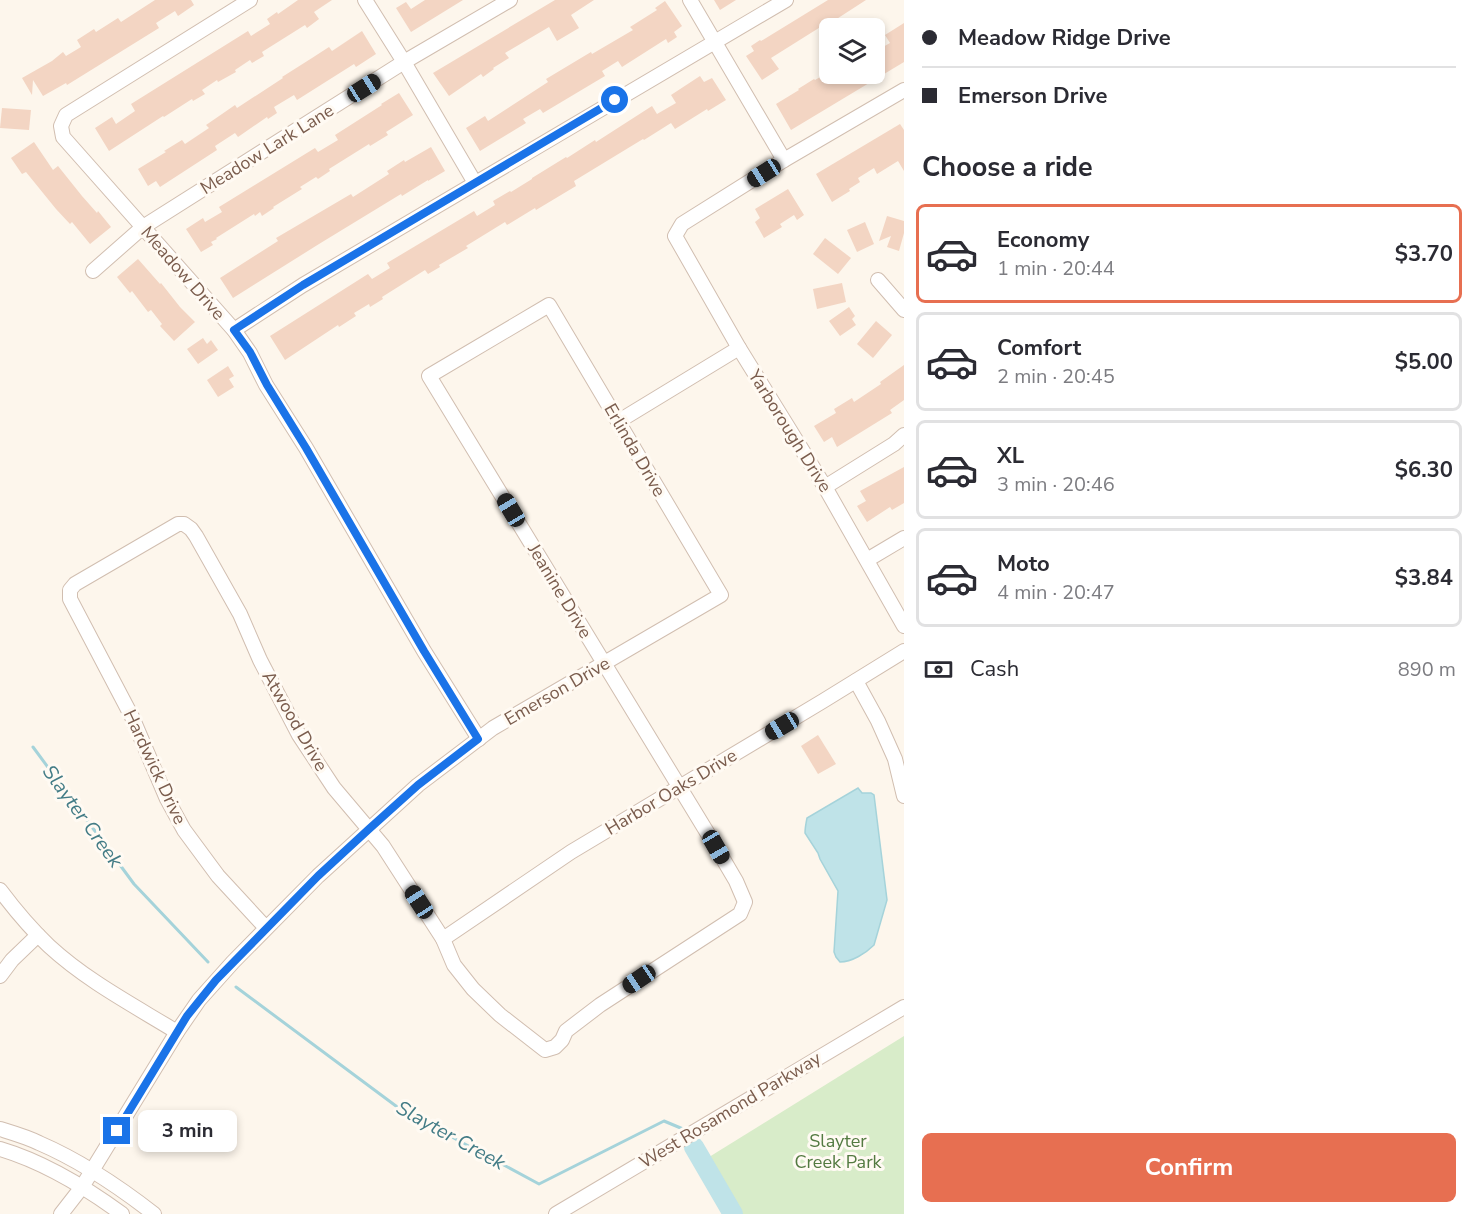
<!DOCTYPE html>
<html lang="en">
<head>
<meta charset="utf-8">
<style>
  body { margin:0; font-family:"Nunito Sans",sans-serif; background:#f7f7f7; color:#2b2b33; height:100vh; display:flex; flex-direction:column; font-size:22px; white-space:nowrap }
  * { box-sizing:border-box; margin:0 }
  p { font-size:20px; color:#7c7c81 }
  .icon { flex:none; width:33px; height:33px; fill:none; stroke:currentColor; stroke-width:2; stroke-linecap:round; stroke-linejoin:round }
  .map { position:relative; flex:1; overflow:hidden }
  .panel { display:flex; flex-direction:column; background:#fff; width:570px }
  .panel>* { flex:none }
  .banner { display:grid; align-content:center; height:132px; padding:0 18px; background:#fff }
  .controls { position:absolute; left:819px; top:18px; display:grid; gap:12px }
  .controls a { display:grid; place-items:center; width:66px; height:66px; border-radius:9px; background:#fff; box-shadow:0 3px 9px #0003; font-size:30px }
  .end { position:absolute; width:27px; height:27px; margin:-14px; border:8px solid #1a73e8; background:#fff; box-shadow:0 0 0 3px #fff }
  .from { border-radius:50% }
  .bubble { position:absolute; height:42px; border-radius:9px; background:#fff; box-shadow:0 3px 9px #0003; font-size:20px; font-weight:700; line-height:42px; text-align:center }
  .car { position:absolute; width:18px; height:36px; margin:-18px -9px; border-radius:8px; box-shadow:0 0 4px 2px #0007; background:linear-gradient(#222 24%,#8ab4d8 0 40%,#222 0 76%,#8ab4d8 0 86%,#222 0) }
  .banner b { display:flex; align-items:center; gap:21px; height:57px; font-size:22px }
  .banner b+b { border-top:2px solid #e1e1e2 }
  .banner i { width:15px; height:15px; background:#2b2b33 }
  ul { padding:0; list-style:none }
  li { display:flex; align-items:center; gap:18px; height:99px; margin:0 12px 9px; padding:0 6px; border:3px solid #e1e1e2; border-radius:9px }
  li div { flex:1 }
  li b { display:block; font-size:22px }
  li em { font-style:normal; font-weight:700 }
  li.selected { border-color:#e76f51 }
  li>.icon { width:54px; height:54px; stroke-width:1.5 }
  h2 { padding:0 18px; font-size:27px; line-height:72px }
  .pay { display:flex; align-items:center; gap:15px; height:66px; padding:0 18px; font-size:22px }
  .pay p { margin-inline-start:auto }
  .button { display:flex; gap:12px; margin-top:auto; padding:12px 18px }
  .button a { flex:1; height:69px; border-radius:9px; background:#e76f51; color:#fff; font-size:24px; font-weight:700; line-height:69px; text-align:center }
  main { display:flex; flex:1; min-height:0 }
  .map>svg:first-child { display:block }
</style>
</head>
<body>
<main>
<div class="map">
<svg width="904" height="1214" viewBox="0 0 904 1214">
  <rect width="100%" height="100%" fill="#fdf6ec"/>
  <path fill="#d8ecc9" d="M904,1036V1214H733L701,1162Z"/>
  <path fill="#bfe3e8" stroke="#a5d3da" stroke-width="1.5" d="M858,788L862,793H871L874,795L887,900L874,945C866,953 852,962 840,962L836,957L834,952L838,891L820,859L818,853L805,833C805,828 806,823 807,818Z"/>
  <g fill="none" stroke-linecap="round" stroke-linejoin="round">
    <g stroke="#a5d3da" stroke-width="3">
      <path d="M33,747L134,884L208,962"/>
      <path d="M236,987L400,1109L539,1184L664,1121L683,1129"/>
    </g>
    <path stroke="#bfe3e8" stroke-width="20" d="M694,1147L733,1214"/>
  </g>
  <g fill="#f3d5c3">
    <path d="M155,0H191L194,5L178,16L175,11L156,23L159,28L67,85L66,83L43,96L33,80L32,95L22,78L52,61L63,52L66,56L81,47L77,40L94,29L96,32L118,18L121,22Z"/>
    <path d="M298,0H332L314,12L319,19L307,28L305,25L262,52L264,56L252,63L250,60L235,70L236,72L218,82L217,80L202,90L205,94L193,101L192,99L164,117L163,116L109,151L95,128L112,117L116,124L135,111L131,104L248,31L251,36L270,24L267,19L277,12L278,14Z"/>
    <path d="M425,0H463L411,32L396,8L406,2L411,9Z"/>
    <path d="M555,0H594L571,15L579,28L557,41L549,27L505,53L509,58L493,68L494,69L483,77L481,74L449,96L433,73Z"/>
    <path d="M714,0H736L720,10Z"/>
    <path d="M828,0H866L832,22L830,21L771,58L779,69L762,80L746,56L754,51L751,46L760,40L761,41Z"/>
    <path d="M665,1L682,26L674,32L677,37L668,43L666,39L622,67L618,61L602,71L605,76L543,113L540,109L523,119L526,123L480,151L466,128L485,116L488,121L548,82L546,79L591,52L592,54L633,30L630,27L657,10L655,8Z"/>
    <path d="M904,23V62L791,130L776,104L799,90L798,89L814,79L815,80L827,73L830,78L837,74H874V52L890,43L885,35Z"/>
    <path d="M362,31L376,54L356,67L354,64L297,100L294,95L274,107L277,113L268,119L267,117L238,137L235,133L215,146L217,150L160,187L156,181L148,186L138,169L166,152L164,151L182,140L185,144L209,128L206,125L222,114L235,105L237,108L283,78L282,77L312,58L329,47L332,51Z"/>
    <path d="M700,76L704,82L712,78L726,100L708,111L707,109L675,129L671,123L644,140L643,139L574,181L576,186L536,210L535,208L507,225L505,222L466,246L468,248L439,265L440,267L428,274L425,270L382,297L383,299L370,307L369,304L354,313L356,316L339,327L338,325L285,360L270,336L368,274L372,279L390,268L387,263L474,211L477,216L495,205L493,201L510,191L511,192L532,179V178L566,157L567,158L595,140L596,142L652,106L657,114L676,103L671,95Z"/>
    <path d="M399,93L413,115L386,132L388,135L370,146L369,144L329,169L330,171L318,179L316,177L300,187L302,189L273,207L274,208L262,216L260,212L255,216L254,214L216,238L217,239L211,242L213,245L201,252L186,229L203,218L205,222L222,212L219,207L315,148L318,152L338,140L335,135L382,105L381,104Z"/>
    <path d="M2,108L31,110L29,130L0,128Z"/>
    <path d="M900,124L904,130V171L898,161L877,174L874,168L858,178L860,182L849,189L850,191L832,202L816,174Z"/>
    <path d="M34,142L53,170L58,166L82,196L97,213L98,211L111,227L90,244L72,222L70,224L56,209L26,172L22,174L11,158Z"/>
    <path d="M431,147L445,171L428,181V180L402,196L401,194L319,244L233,298L220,278L278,241L276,238L351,194L353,197L389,174L387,171L404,160L405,162Z"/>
    <path d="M788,189L804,215L797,220L794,215L780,224L782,227L764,238L755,222L760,218L755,209Z"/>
    <path d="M887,216L904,221V233L899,251L887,247L891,236L879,241Z"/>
    <path d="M865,222L874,244L857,252L847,230Z"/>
    <path d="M825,238L851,258L838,274L813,254Z"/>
    <path d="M138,259L160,284L161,283L180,307L195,322L174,341L160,326L162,324L151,310L148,312L132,291L130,293L117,277Z"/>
    <path d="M842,283L846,302L817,309L813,289Z"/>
    <path d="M849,307L855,316L852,319L856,325L840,336L829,321Z"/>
    <path d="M876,321L892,335L873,358L857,344Z"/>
    <path d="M203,338L207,344L211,340L218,350L198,364L187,349Z"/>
    <path d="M904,365V400L890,410L892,413L837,447L832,437L824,442L814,426L836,413L834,409L852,398L854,402L881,384L880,382Z"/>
    <path d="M228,366L234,376L229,379L234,387L218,397L207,380Z"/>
    <path d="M904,467V503L892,510L890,507L867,522L857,506L866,501L860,491Z"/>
    <path d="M818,735L836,764L818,774L801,746Z"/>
  </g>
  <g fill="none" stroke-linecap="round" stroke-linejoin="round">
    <defs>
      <g id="minor">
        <path d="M250,0L66,115L61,126L63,137L234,330L250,353L266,385L306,448L424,651L479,739"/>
        <path d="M365,0L404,62L475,183"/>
        <path d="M690,0L784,160"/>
        <path d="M904,90L784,160L682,224L675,236L739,348L825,487L904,626"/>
        <path d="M93,271L143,227L404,62L510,0"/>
        <path d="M878,280L904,310"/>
        <path d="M234,330L303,285L786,0"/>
        <path d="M619,421L739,348"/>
        <path d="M825,487L894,444L904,435"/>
        <path d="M867,560L904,538"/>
        <path d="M856,681L878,721L895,759L904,796"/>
        <path d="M0,890C15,910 31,929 49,946C87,981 133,1005 177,1032"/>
        <path d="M443,939L571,852L823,701L904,651"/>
        <path d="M0,976L12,960L38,935"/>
        <path d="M0,1129C13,1133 27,1137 39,1143C81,1161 118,1186 154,1214"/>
        <path d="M0,1149C44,1162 85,1187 122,1214"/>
        <path d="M61,1214L82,1187L177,1032L199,1000L233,962L318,876L418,785L493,728L721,595L549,305L429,376L716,847L736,881L745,902L740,914L600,1005L566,1031L562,1040L555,1047L545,1050L500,1015L473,989L454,965L443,939L383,846L334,788L299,735L260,660L240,614L196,536L191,529L184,524H178L75,584L70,590V599L132,717L167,799L184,830L218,876L266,928"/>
        <path d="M556,1214L904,1007"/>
      </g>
    </defs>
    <use href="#minor" stroke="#d1beb0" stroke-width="16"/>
    <use href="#minor" stroke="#fff" stroke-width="14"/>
  </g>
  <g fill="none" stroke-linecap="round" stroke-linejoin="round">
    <path stroke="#1a73e8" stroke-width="8" d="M117,1131L187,1016L216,980L318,876L369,829L418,785L478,739L424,651L306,448L267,385L250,352L234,330L303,285L615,100"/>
  </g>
  <g text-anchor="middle" stroke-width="6" stroke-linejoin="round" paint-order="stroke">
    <g font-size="18" fill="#7a5c4d" stroke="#fffaf3">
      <text transform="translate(267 149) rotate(-32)" y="6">Meadow Lark Lane</text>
      <text transform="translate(183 273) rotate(49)" y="6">Meadow Drive</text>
      <text transform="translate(790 431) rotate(58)" y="6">Yarborough Drive</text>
      <text transform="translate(635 450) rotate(60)" y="6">Erlinda Drive</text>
      <text transform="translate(560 591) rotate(59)" y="6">Jeanine Drive</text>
      <text transform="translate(557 691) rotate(-30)" y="6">Emerson Drive</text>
      <text transform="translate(295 721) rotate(60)" y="6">Atwood Drive</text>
      <text transform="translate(155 767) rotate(65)" y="6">Hardwick Drive</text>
      <text transform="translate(671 792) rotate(-31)" y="6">Harbor Oaks Drive</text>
      <text transform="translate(730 1110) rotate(-31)" y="6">West Rosamond Parkway</text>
    </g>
    <g font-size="18" fill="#537a41" stroke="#fffaf3">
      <text x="838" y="1147">Slayter<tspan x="838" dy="21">Creek Park</tspan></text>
    </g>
    <g font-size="20" font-style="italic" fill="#437c86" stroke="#fffaf3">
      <text transform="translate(83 816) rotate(54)" y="7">Slayter Creek</text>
      <text transform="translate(451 1135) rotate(29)" y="7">Slayter Creek</text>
    </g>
  </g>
</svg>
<div class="controls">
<a><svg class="icon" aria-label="layers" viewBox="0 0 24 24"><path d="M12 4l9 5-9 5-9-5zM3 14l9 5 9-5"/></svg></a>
</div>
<i class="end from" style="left:615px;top:100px"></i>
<i class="end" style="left:117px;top:1131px"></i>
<div class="bubble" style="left:138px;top:1110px;width:99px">3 min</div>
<i class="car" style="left:364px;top:88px;rotate:58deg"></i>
<i class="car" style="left:764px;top:173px;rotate:238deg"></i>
<i class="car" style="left:511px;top:510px;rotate:329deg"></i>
<i class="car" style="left:782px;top:726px;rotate:239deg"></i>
<i class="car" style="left:716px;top:847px;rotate:150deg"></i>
<i class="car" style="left:419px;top:902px;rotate:327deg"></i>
<i class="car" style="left:639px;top:979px;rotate:236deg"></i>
</div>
<section class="panel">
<div class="banner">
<b><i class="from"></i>Meadow Ridge Drive</b>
<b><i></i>Emerson Drive</b>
</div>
<h2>Choose a ride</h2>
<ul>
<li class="selected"><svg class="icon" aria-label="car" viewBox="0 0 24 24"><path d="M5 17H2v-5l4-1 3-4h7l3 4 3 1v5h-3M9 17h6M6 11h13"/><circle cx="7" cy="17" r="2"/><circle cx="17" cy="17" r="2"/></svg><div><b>Economy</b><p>1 min · 20:44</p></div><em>$3.70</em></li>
<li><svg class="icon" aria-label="car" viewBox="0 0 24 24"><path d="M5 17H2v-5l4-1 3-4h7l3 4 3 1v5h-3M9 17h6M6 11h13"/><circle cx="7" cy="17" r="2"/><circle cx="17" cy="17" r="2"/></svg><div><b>Comfort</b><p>2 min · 20:45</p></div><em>$5.00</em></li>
<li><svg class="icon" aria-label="car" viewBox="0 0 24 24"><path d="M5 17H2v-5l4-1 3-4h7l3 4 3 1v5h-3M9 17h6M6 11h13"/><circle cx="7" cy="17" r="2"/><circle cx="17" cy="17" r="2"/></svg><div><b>XL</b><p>3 min · 20:46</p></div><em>$6.30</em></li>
<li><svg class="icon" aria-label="car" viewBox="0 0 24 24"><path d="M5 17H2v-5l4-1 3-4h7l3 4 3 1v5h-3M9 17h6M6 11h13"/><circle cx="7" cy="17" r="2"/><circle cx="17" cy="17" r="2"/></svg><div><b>Moto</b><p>4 min · 20:47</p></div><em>$3.84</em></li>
</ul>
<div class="pay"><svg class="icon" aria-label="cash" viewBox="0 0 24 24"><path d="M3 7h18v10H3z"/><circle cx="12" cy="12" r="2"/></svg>Cash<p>890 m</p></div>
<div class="button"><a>Confirm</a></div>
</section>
</main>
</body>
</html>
